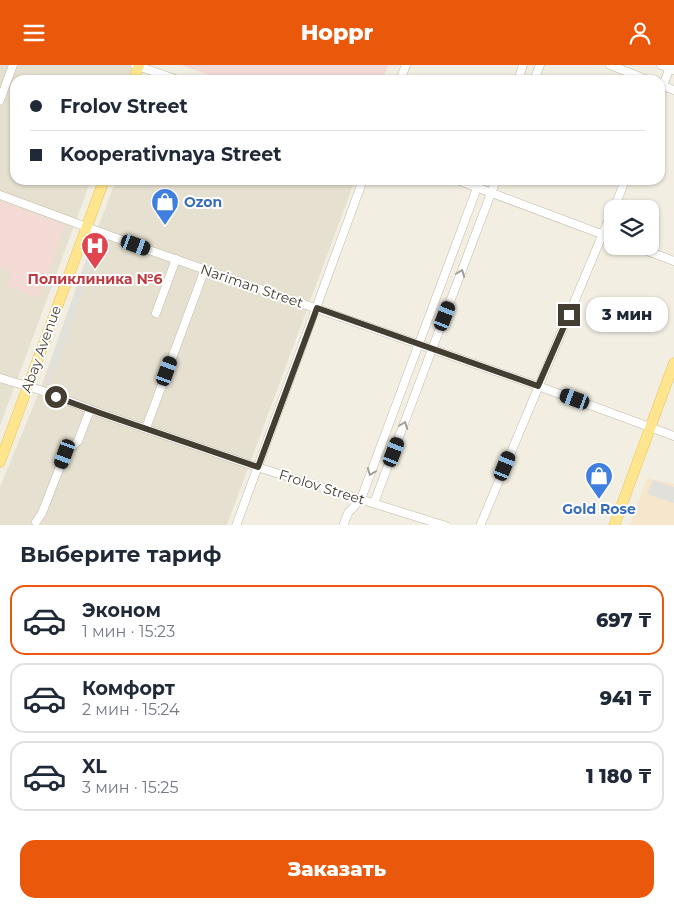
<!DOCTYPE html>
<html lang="ru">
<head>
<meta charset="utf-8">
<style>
  body { margin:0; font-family:Montserrat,sans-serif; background:#f2f2f3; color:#1f2937; height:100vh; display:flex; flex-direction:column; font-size:19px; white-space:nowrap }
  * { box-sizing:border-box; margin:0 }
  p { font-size:16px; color:#747a83 }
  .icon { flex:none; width:28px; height:28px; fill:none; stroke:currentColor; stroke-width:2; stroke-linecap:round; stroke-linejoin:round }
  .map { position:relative; height:460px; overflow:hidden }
  .sheet { display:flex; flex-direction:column; background:#fff; flex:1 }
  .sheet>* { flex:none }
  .hud { position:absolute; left:10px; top:10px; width:655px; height:110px; border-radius:15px; box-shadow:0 1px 4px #0004; display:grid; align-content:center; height:110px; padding:0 20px; background:#fff }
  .buttons { position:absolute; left:604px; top:135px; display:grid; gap:10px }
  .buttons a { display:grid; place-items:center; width:55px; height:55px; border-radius:10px; background:#fff; box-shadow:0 1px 4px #0004; font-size:25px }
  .end { position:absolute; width:22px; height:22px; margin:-11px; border:6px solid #443e32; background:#fff; box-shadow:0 0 0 2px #fff }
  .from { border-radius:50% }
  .bubble { position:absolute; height:35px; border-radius:15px; background:#fff; box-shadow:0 1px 4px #0004; font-size:16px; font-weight:800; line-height:35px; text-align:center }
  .car { position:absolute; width:15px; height:30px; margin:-15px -8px; border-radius:6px; box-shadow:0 0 4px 1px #0007; background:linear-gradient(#222 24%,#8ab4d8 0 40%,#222 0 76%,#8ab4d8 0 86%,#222 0) }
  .hud b { display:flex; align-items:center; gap:18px; height:48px; font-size:19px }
  .hud b+b { border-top:1px solid #e0e1e3 }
  .hud i { width:12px; height:12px; background:#1f2937 }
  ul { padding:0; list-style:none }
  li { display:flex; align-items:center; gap:15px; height:70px; margin:0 10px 8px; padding:0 10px; border:2px solid #e0e1e3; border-radius:15px }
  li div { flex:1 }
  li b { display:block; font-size:19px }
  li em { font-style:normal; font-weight:800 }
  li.current { border-color:#ea580c }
  li>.icon { width:45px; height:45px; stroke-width:1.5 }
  h2 { padding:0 20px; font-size:22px; line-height:60px }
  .action { display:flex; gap:10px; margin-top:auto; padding:10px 20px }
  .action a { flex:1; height:58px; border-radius:15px; background:#ea580c; color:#fff; font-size:20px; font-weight:800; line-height:58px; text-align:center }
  header { display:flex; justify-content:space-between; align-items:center; height:65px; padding:0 20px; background:#ea580c; color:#fff; font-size:22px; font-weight:800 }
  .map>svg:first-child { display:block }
</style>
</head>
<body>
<header><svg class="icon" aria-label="menu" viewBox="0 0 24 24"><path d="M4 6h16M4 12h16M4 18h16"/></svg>Hoppr<svg class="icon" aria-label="person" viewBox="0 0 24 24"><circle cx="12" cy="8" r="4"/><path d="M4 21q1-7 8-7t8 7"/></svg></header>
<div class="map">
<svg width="674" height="461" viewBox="0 0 674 461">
  <rect width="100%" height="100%" fill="#f2eee2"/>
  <g fill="#e6e0d0">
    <path d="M0,0H134L128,15H15V115H91L0,361Z"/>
    <path d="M116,115H355L227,460H0V422L40,325L93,175Z"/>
  </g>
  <path fill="#f6e6cb" d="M647,413L674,419V460L630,461Z"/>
  <g fill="#f4dad4">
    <path d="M181,0H388L383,15H223Z"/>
    <path d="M0,136L65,160L40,231L38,233L7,220L12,208L0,203Z"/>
  </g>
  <g fill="#e2e0db">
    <path d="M94,171L100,175L51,318L45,316Z"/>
    <path d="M653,415L674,422V438L647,429Z"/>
  </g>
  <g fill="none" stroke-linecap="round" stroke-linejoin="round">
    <defs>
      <g id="minor">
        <path d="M135,0L178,15"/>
        <path d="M610,0L648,15"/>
        <path d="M661,0L674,5"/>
        <path d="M400,15L406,0"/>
        <path d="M518,15L523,0"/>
        <path d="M534,15L540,0"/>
        <path d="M660,20L674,25"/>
        <path d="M660,28L671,0"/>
        <path d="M0,35L13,0"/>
        <path d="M457,115L612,173"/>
        <path d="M0,130L146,184L538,321L674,371"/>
        <path d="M614,144L625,115"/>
        <path d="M634,181L674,196"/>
        <path d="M156,248L176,194"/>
        <path d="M0,313L40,325L100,348L257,402L446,461"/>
        <path d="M146,363L205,204"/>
        <path d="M374,438L496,115"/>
        <path d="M36,457L42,448L65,389L78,376L90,345"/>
        <path d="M236,461L363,115"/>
        <path d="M343,461L348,448L361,434L480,115"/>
        <path d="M480,461L612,147"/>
      </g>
      <g id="major">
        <path d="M134,15L139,0"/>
        <path d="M0,397L104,115"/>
        <path d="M614,461L674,298"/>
      </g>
    </defs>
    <use href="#minor" stroke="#c1b9a7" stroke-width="9"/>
    <use href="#major" stroke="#eac559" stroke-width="11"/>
    <use href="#minor" stroke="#fff" stroke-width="8"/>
    <use href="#major" stroke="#ffe58e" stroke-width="10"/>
  </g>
  <defs><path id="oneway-chevron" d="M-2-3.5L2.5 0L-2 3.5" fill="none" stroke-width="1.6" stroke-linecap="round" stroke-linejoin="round" transform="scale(1.25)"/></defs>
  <g stroke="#a29e98">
    <use href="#oneway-chevron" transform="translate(461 208) rotate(-69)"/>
    <use href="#oneway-chevron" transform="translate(404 360) rotate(-69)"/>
    <use href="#oneway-chevron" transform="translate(371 407) rotate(111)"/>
  </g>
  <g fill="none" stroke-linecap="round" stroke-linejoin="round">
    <path stroke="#443e32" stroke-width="6" d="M56,332L100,348L258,402L317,243L538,321L569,250"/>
  </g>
  <defs>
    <symbol id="shop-pin" viewBox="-11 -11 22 30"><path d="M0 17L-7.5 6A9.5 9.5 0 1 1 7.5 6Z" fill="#3f7fe0" stroke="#fff"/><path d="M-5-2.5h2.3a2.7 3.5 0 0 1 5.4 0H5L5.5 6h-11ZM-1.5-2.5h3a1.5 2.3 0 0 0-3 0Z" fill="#fff"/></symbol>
    <symbol id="hospital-pin" viewBox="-11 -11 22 30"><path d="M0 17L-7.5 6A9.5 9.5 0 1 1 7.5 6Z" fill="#e0444e" stroke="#fff"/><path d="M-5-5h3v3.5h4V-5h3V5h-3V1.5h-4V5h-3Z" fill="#fff"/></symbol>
  </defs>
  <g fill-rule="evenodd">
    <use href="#shop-pin" x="149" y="121" width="32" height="43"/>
    <use href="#hospital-pin" x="79" y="165" width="32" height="43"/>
    <use href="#shop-pin" x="583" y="395" width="32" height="43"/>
  </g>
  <g text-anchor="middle" stroke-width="4" stroke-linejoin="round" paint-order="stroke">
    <g font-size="14" font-weight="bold" fill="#366cbe" stroke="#fff" text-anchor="start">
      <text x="184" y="142">Ozon</text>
      <text x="599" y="449" text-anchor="middle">Gold Rose</text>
    </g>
    <g font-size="14" font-weight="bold" fill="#be3a42" stroke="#fff">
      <text x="95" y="219">Поликлиника №6</text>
    </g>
    <g font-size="14" fill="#443e32" stroke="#fff">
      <text transform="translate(252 221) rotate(19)" y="5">Nariman Street</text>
      <text transform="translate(41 284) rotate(-70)" y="5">Abay Avenue</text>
      <text transform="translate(322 422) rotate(17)" y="5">Frolov Street</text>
    </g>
  </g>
</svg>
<div class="buttons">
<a><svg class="icon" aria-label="layers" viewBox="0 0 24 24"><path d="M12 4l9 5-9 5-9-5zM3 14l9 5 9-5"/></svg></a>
</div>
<i class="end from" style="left:56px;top:332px"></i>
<i class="end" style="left:569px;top:250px"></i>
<div class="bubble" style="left:586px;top:232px;width:82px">3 мин</div>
<i class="car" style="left:136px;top:180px;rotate:110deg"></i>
<i class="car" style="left:445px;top:251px;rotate:21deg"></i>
<i class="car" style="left:167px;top:306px;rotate:20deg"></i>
<i class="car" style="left:575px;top:334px;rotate:290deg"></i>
<i class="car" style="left:394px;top:387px;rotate:21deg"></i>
<i class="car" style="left:65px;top:389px;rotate:200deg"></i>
<i class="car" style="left:505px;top:401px;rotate:22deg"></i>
<div class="hud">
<b><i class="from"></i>Frolov Street</b>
<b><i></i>Kooperativnaya Street</b>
</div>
</div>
<section class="sheet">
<h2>Выберите тариф</h2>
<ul>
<li class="current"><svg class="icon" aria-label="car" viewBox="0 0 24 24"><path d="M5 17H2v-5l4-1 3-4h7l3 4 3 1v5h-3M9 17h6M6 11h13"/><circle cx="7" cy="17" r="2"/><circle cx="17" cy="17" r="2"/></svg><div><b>Эконом</b><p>1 мин · 15:23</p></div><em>697 ₸</em></li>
<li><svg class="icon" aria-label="car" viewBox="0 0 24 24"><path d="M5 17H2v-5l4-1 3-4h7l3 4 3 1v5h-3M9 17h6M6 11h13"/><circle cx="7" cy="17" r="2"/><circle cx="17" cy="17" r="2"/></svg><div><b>Комфорт</b><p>2 мин · 15:24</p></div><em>941 ₸</em></li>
<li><svg class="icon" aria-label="car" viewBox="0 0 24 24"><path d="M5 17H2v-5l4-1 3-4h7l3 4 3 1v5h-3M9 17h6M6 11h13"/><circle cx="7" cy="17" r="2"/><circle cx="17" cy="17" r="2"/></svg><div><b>XL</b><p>3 мин · 15:25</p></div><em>1 180 ₸</em></li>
</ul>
<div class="action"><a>Заказать</a></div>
</section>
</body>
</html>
